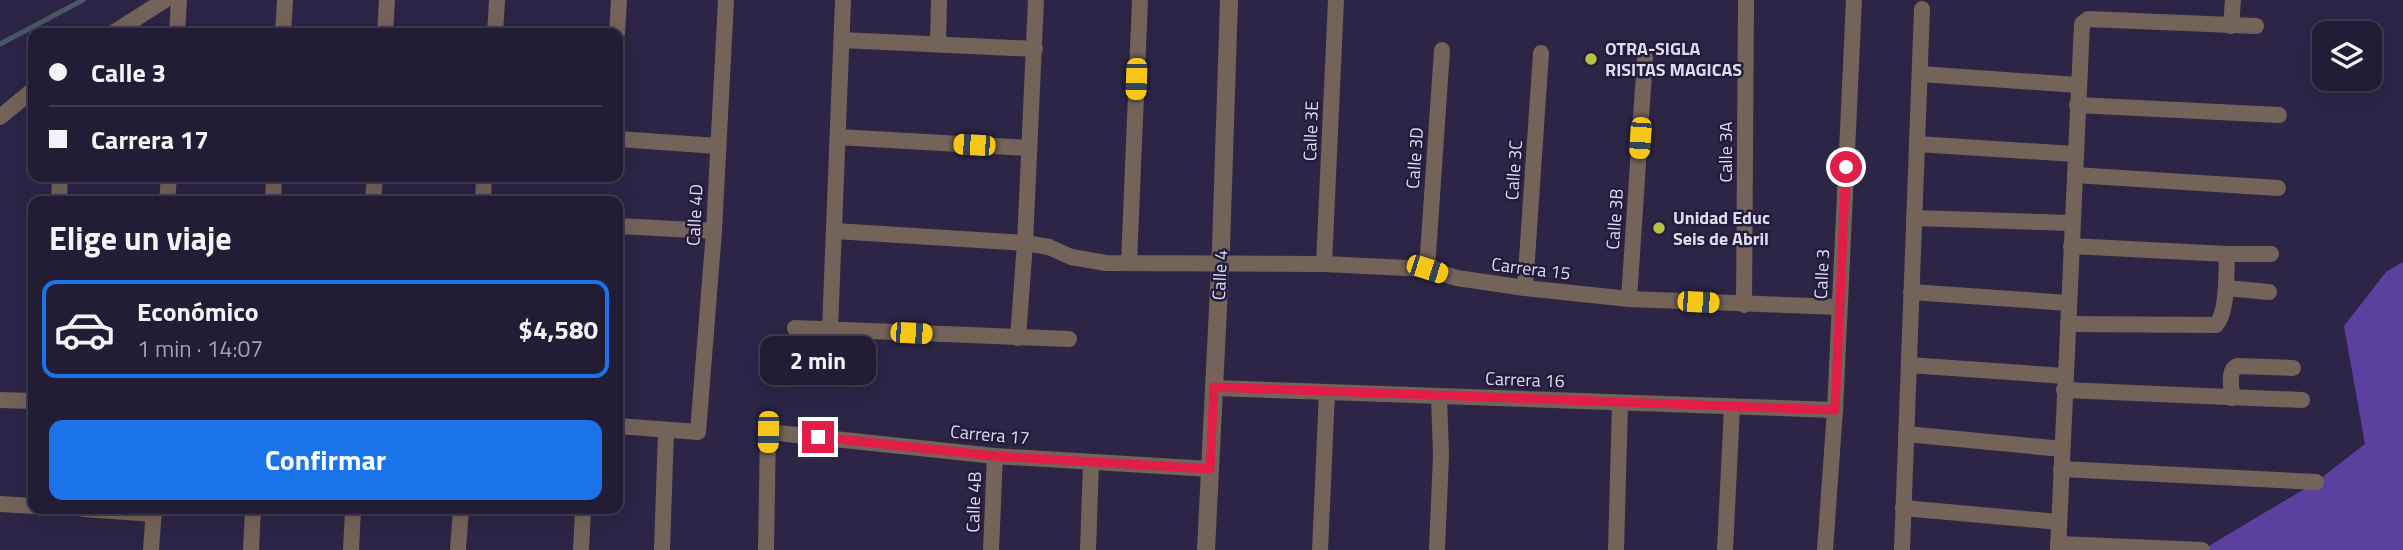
<!DOCTYPE html>
<html lang="es">
<head>
<meta charset="utf-8">
<style>
  body { margin:0; font-family:"Titillium Web",sans-serif; background:#2e2940; color:#f1f3f6; height:100vh; display:flex; flex-direction:column; font-size:26px; white-space:nowrap }
  * { box-sizing:border-box; margin:0 }
  p { font-size:23px; color:#a2a1ac }
  .icon { flex:none; width:38px; height:38px; fill:none; stroke:currentColor; stroke-width:2; stroke-linecap:round; stroke-linejoin:round }
  .map { position:relative; flex:1; overflow:hidden }
  .side { position:absolute; left:28px; top:196px; width:595px; height:318px; display:flex; flex-direction:column; background:#221c34; border-radius:14px; box-shadow:0 7px 28px #0002,0 0 0 2px #3f3a4f }
  .side>* { flex:none }
  .top-card { position:absolute; left:28px; top:28px; width:595px; height:154px; border-radius:14px; box-shadow:0 7px 28px #0002,0 0 0 2px #3f3a4f; display:grid; align-content:center; height:154px; padding:0 21px; background:#221c34 }
  .tools { position:absolute; left:2312px; top:21px; display:grid; gap:14px }
  .tools a { display:grid; place-items:center; width:70px; height:70px; border-radius:14px; background:#221c34; box-shadow:0 7px 28px #0002,0 0 0 2px #3f3a4f; font-size:35px }
  .end { position:absolute; width:32px; height:32px; margin:-16px; border:9px solid #e11d48; background:#fff; box-shadow:0 0 0 4px #fff }
  .from { border-radius:50% }
  .bubble { position:absolute; height:49px; border-radius:14px; background:#221c34; box-shadow:0 7px 28px #0002,0 0 0 2px #3f3a4f; font-size:23px; font-weight:700; line-height:49px; text-align:center }
  .car { position:absolute; width:21px; height:42px; margin:-21px -10px; border-radius:9px; box-shadow:0 0 5px 2px #0007; background:linear-gradient(#f5c518 24%,#345 0 40%,#f5c518 0 76%,#345 0 86%,#f5c518 0) }
  .top-card b { display:flex; align-items:center; gap:24px; height:66px; font-size:26px }
  .top-card b+b { border-top:2px solid #3f3a4f }
  .top-card i { width:18px; height:18px; background:#f1f3f6 }
  ul { padding:0; list-style:none }
  li { display:flex; align-items:center; gap:21px; height:98px; margin:0 14px 10px; padding:0 7px; border:4px solid transparent; border-radius:14px }
  li div { flex:1 }
  li b { display:block; font-size:26px }
  li em { font-style:normal; font-weight:700 }
  li.active { border-color:#1a73e8 }
  li>.icon { width:63px; height:63px; stroke-width:1.5 }
  h2 { padding:0 21px; font-size:32px; line-height:84px }
  .button { display:flex; gap:14px; margin-top:auto; padding:14px 21px }
  .button a { flex:1; height:80px; border-radius:14px; background:#1a73e8; color:#fff; font-size:28px; font-weight:700; line-height:80px; text-align:center }
  .map>svg:first-child { display:block }
</style>
</head>
<body>
<div class="map">
<svg width="2403" height="550" viewBox="0 0 2403 550">
  <rect width="100%" height="100%" fill="#2d2546"/>
  <path fill="#5c40a0" d="M2403,262V550H2202L2316,482L2365,444L2344,326L2386,272Z"/>
  <g fill="none" stroke-linecap="round" stroke-linejoin="round">
    <path stroke="#4b5764" stroke-width="5" d="M0,44L83,0"/>
    <g stroke="#746359" stroke-width="16">
      <path d="M2231,26L2233,0"/>
      <path d="M113,33L165,0"/>
      <path d="M177,33L179,0"/>
      <path d="M283,33L285,0"/>
      <path d="M385,33L387,0"/>
      <path d="M495,33L497,0"/>
      <path d="M617,33L619,0"/>
      <path d="M842,40L1035,49"/>
      <path d="M938,44L939,0"/>
      <path d="M1920,74L2078,85"/>
      <path d="M2077,105L2279,115"/>
      <path d="M0,117L33,90"/>
      <path d="M838,137L1029,148"/>
      <path d="M618,139L717,146"/>
      <path d="M1917,144L2075,154"/>
      <path d="M2075,175L2278,188"/>
      <path d="M59,201L60,177"/>
      <path d="M167,201L169,177"/>
      <path d="M273,201L274,177"/>
      <path d="M373,201L375,177"/>
      <path d="M483,201L484,177"/>
      <path d="M1914,218L2072,223"/>
      <path d="M618,226L714,231"/>
      <path d="M835,231L1025,243L1049,247L1071,257L1106,263L1324,264L1427,269L1457,278L1525,288L1629,299L1839,307"/>
      <path d="M2071,246L2227,254H2271"/>
      <path d="M1129,263L1140,0"/>
      <path d="M1324,264L1336,0"/>
      <path d="M1427,269L1442,50"/>
      <path d="M1525,288L1541,53"/>
      <path d="M2226,288L2269,292"/>
      <path d="M1911,292L2069,303"/>
      <path d="M1629,299L1645,58"/>
      <path d="M1744,305L1746,0"/>
      <path d="M2068,324L2216,325C2228,312 2226,272 2227,254"/>
      <path d="M795,328L1069,339"/>
      <path d="M830,329L843,0"/>
      <path d="M1018,338L1025,243L1036,0"/>
      <path d="M1909,365L2065,376"/>
      <path d="M1214,388L1835,410"/>
      <path d="M2064,390L2302,400"/>
      <path d="M2232,398C2232,387 2227,371 2237,366L2293,368"/>
      <path d="M0,400L33,401"/>
      <path d="M618,426L698,432L714,231L726,0"/>
      <path d="M1906,434L2062,449"/>
      <path d="M2061,469L2316,482"/>
      <path d="M0,504L33,506"/>
      <path d="M1903,508L2059,522"/>
      <path d="M83,509L154,514"/>
      <path d="M2058,544L2202,550"/>
      <path d="M151,550L154,509"/>
      <path d="M251,550L253,509"/>
      <path d="M351,550L353,509"/>
      <path d="M458,550L461,509"/>
      <path d="M581,550L583,509"/>
      <path d="M662,550L666,431"/>
      <path d="M766,550L768,432L995,456L1210,469"/>
      <path d="M991,550L995,456"/>
      <path d="M1088,550L1091,462"/>
      <path d="M1320,550L1327,392"/>
      <path d="M1437,550L1441,455L1439,396"/>
      <path d="M1616,550L1620,403"/>
      <path d="M1725,550L1732,407"/>
      <path d="M1825,550L1835,410L1854,0"/>
      <path d="M1902,550L1922,9"/>
      <path d="M2058,550L2082,24L2088,19L2256,26"/>
    </g>
    <path stroke="#746359" stroke-width="18" d="M1206,550L1221,248L1229,0"/>
  </g>
  <g fill="none" stroke-linecap="round" stroke-linejoin="round">
    <path stroke="#e11d48" stroke-width="9" d="M818,437L995,456L1210,469L1214,387L1835,410L1846,167"/>
  </g>
  <g fill="#b8c147" stroke="#231c3b" stroke-width="2.5">
    <circle cx="1591" cy="59" r="7"/>
    <circle cx="1659" cy="228" r="7"/>
  </g>
  <g text-anchor="middle" stroke-width="5" stroke-linejoin="round" paint-order="stroke">
    <g font-size="18" font-weight="bold" fill="#dfdcf1" stroke="#231c3b" text-anchor="start">
      <text x="1605" y="55">OTRA-SIGLA<tspan x="1605" dy="21">RISITAS MAGICAS</tspan></text>
      <text x="1673" y="224">Unidad Educ<tspan x="1673" dy="21">Seis de Abril</tspan></text>
    </g>
    <g font-size="18" fill="#dfdcf1" stroke="#231c3b">
      <text transform="translate(1311 131) rotate(-88)" y="6">Calle 3E</text>
      <text transform="translate(1726 152) rotate(-90)" y="6">Calle 3A</text>
      <text transform="translate(1415 158) rotate(-86)" y="6">Calle 3D</text>
      <text transform="translate(1514 170) rotate(-86)" y="6">Calle 3C</text>
      <text transform="translate(695 215) rotate(-87)" y="6">Calle 4D</text>
      <text transform="translate(1615 219) rotate(-86)" y="6">Calle 3B</text>
      <text transform="translate(1531 269) rotate(7)" y="6">Carrera 15</text>
      <text transform="translate(1822 274) rotate(-87)" y="6">Calle 3</text>
      <text transform="translate(1220 275) rotate(-87)" y="6">Calle 4</text>
      <text transform="translate(1525 380) rotate(2)" y="6">Carrera 16</text>
      <text transform="translate(990 435) rotate(5)" y="6">Carrera 17</text>
      <text transform="translate(974 502) rotate(-88)" y="6">Calle 4B</text>
    </g>
  </g>
</svg>
<div class="tools">
<a><svg class="icon" aria-label="layers" viewBox="0 0 24 24"><path d="M12 4l9 5-9 5-9-5zM3 14l9 5 9-5"/></svg></a>
</div>
<i class="end from" style="left:1846px;top:167px"></i>
<i class="end" style="left:818px;top:437px"></i>
<div class="bubble" style="left:760px;top:336px;width:116px">2 min</div>
<i class="car" style="left:1136px;top:79px;rotate:182deg"></i>
<i class="car" style="left:1640px;top:138px;rotate:184deg"></i>
<i class="car" style="left:974px;top:145px;rotate:273deg"></i>
<i class="car" style="left:1427px;top:269px;rotate:108deg"></i>
<i class="car" style="left:1698px;top:302px;rotate:93deg"></i>
<i class="car" style="left:911px;top:333px;rotate:93deg"></i>
<i class="car" style="left:768px;top:432px;rotate:181deg"></i>
<div class="top-card">
<b><i class="from"></i>Calle 3</b>
<b><i></i>Carrera 17</b>
</div>
<section class="side">
<h2>Elige un viaje</h2>
<ul>
<li class="active"><svg class="icon" aria-label="car" viewBox="0 0 24 24"><path d="M5 17H2v-5l4-1 3-4h7l3 4 3 1v5h-3M9 17h6M6 11h13"/><circle cx="7" cy="17" r="2"/><circle cx="17" cy="17" r="2"/></svg><div><b>Económico</b><p>1 min · 14:07</p></div><em>$4,580</em></li>
</ul>
<div class="button"><a>Confirmar</a></div>
</section>
</div>
</body>
</html>
